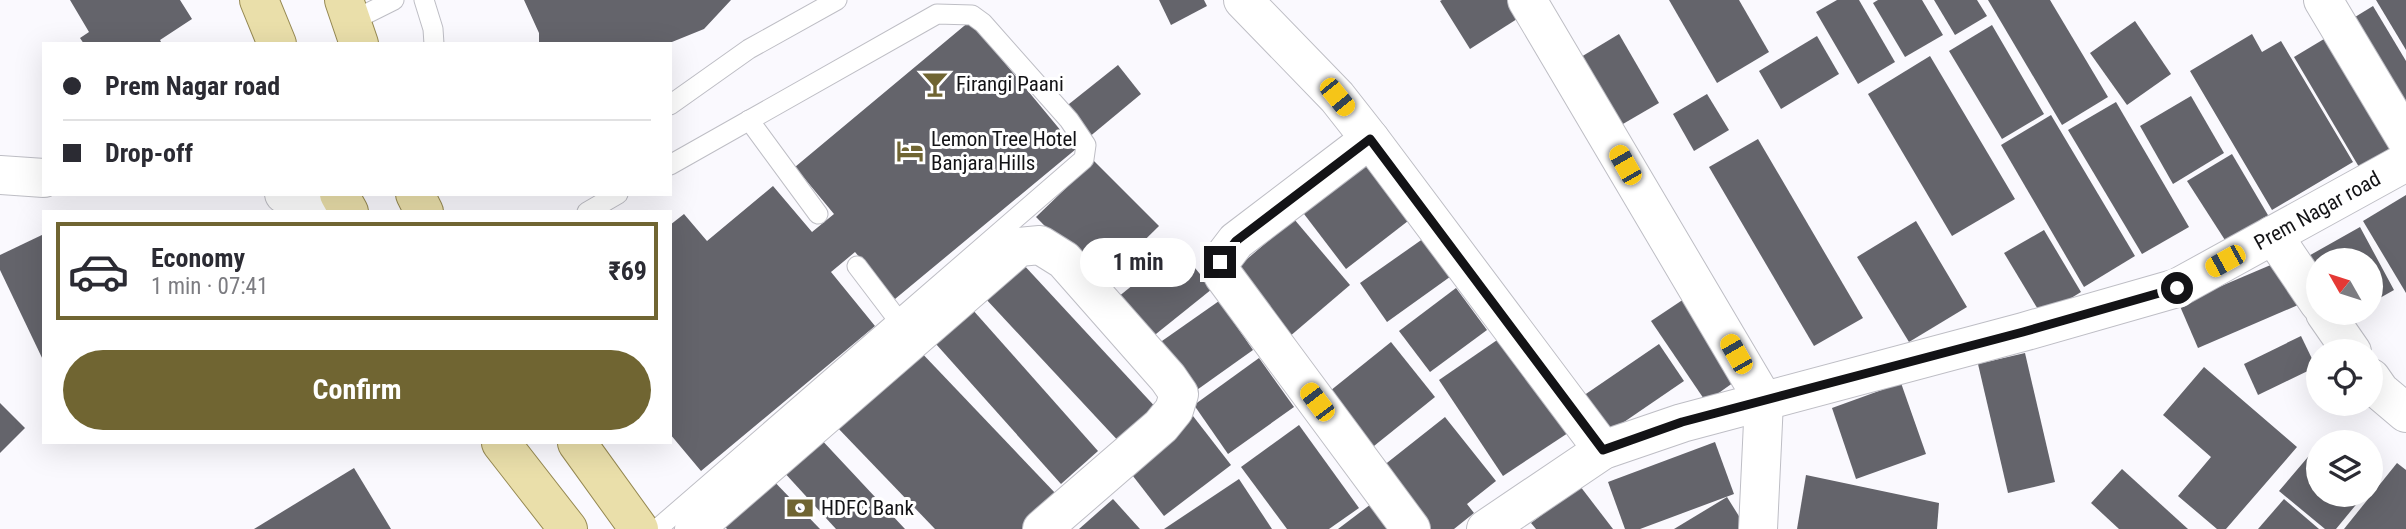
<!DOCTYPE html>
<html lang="en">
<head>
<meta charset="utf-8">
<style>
  body { margin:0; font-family:"Roboto Condensed",sans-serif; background:#f7f7f7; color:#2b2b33; height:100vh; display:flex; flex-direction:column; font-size:26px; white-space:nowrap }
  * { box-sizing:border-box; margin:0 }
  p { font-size:23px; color:#7c7c81 }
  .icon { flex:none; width:38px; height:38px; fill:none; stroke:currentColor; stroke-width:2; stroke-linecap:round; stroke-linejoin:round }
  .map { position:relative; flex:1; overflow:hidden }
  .panel { position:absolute; left:42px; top:210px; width:630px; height:234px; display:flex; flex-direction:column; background:#fff; border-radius:0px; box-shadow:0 7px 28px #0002 }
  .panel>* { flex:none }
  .hud { position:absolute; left:42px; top:42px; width:630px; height:154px; border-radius:0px; box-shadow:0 7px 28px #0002; display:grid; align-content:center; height:154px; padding:0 21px; background:#fff }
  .needle { width:46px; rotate:309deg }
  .tools { position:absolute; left:2306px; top:248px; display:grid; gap:14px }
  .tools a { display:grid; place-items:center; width:77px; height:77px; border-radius:50%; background:#fff; box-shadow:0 7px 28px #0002; font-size:35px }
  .end { position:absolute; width:32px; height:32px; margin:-16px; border:9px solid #131316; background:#fff; box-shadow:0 0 0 4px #fff }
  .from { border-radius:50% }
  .bubble { position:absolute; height:49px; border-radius:24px; background:#fff; box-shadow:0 7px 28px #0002; font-size:23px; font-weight:700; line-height:49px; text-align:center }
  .car { position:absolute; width:21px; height:42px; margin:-21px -10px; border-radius:9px; box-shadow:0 0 5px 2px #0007; background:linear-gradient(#f5c518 24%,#345 0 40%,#f5c518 0 76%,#345 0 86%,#f5c518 0) }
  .hud b { display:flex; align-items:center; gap:24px; height:66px; font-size:26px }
  .hud b+b { border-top:2px solid #e1e1e2 }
  .hud i { width:18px; height:18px; background:#2b2b33 }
  ul { padding:12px 0 0; list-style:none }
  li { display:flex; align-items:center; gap:21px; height:98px; margin:0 14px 10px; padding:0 7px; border:4px solid #e1e1e2; border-radius:0px }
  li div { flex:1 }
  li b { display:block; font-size:26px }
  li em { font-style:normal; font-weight:700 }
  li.on { border-color:#706532 }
  li>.icon { width:63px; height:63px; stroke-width:1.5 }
  .action { display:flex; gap:14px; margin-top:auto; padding:14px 21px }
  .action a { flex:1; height:80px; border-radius:42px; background:#706532; color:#fff; font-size:28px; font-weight:700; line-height:80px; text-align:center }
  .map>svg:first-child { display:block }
</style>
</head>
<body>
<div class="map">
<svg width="2406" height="529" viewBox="0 0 2406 529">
  <rect width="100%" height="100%" fill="#faf9fe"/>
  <g fill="#64646b">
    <path d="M70,0H180L192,19L160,40L162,44H84L80,38L89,32Z"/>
    <path d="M524,0H731L704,29L667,44H539V33Z"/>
    <path d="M1159,0H1204L1207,6L1171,25Z"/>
    <path d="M1442,0H1520L1528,12L1470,49L1440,1Z"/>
    <path d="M1669,0H1739L1769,52L1717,83Z"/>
    <path d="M1837,0H1859L1895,62L1858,84L1816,12Z"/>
    <path d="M1878,0H1922L1943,35L1905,57L1873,3Z"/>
    <path d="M1934,0H1977L1987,16L1955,35Z"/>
    <path d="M1988,0H2050L2108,97L2062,125Z"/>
    <path d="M2376,0H2406V50Z"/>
    <path d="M2373,6L2406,61V134L2342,25Z"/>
    <path d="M970,21L1076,149L895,299L855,252L831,272L875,326L701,471L670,434V225L684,214L707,241L773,186L812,232L834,214L795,167Z"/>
    <path d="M2135,21L2171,74L2127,105L2090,53Z"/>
    <path d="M1992,25L2044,114L2002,139L1949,51Z"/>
    <path d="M2339,30L2404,140L2359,167L2294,57Z"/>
    <path d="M1619,34L1659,103L1616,128L1576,60Z"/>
    <path d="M2252,34L2262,52L2281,41L2353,162L2272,210L2190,71Z"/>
    <path d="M1817,36L1839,74L1781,109L1759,71Z"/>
    <path d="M1930,56L2015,199L1952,236L1868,94Z"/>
    <path d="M1118,65L1141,94L1088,138L1064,108Z"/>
    <path d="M1707,94L1729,130L1694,151L1673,114Z"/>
    <path d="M2191,96L2224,153L2173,184L2140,126Z"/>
    <path d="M2116,102L2189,227L2142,254L2068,130Z"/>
    <path d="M2051,115L2135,256L2084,287L2001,145Z"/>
    <path d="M1758,139L1863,318L1814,346L1709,167Z"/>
    <path d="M2232,154L2275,227L2232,251L2187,181Z"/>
    <path d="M1094,161L1159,226L1101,283L1036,217Z"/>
    <path d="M1363,162L1408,221L1346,269L1301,210Z"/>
    <path d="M2406,195V293L2363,221Z"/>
    <path d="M1294,219L1350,285L1289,337L1233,271Z"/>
    <path d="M1916,221L1967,307L1909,342L1857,257Z"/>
    <path d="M2360,227L2394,290L2371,303V261H2319V283L2305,258Z"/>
    <path d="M2044,230L2081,292L2042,316L2004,253Z"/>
    <path d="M44,234V362L0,270V255Z"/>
    <path d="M1427,236L1454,274L1387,322L1360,283Z"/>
    <path d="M1179,248L1212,289L1151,338L1118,297Z"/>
    <path d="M2280,261L2298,305L2198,348L2179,304Z"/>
    <path d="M1022,263L1160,412L1123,446L985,298Z"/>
    <path d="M1456,288L1487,330L1430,372L1399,331Z"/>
    <path d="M1690,295L1744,375L1706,402L1651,321Z"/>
    <path d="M964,300L1098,451L1061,484L927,334Z"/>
    <path d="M1219,301L1253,350L1187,397L1152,348Z"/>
    <path d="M1503,336L1568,433L1503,476L1439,380Z"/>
    <path d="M2301,336L2316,367L2258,395L2244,364Z"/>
    <path d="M1391,342L1435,397L1369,450L1325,395Z"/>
    <path d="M1659,344L1684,381L1605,435L1580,398Z"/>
    <path d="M917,348L1057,495L1022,529H935L835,425Z"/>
    <path d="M2025,353L2055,482L2008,493L1978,364Z"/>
    <path d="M1259,358L1294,407L1228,454L1194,405Z"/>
    <path d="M2204,367L2297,447L2226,529H2217L2178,496L2211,457L2163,415Z"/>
    <path d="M1901,383L1926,454L1856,479L1832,408Z"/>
    <path d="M0,403L25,428L0,453Z"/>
    <path d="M1193,416L1231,465L1164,516L1126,467Z"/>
    <path d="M1445,417L1496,481L1467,504L1474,513L1454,529H1425L1378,470Z"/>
    <path d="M1299,425L1359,508L1329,529H1287L1241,467Z"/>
    <path d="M818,436L905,529H836L782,470Z"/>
    <path d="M1715,442L1734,494L1640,529H1625L1608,482Z"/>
    <path d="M2319,444V495H2364L2336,529H2325L2279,491Z"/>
    <path d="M2397,463L2406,470V529H2344Z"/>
    <path d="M354,468L391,529H254Z"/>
    <path d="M2122,469L2188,529H2119L2091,503Z"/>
    <path d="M767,474L820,529H727L719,520Z"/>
    <path d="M1806,475L1939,503L1937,529H1797Z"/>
    <path d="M1239,479L1272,529H1164Z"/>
    <path d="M1580,486L1613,529H1536L1531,523Z"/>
    <path d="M1727,497L1747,529H1674Z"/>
    <path d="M1113,499L1140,529H1079Z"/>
    <path d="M2284,499L2319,529H2258Z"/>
    <path d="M1375,501L1397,529H1338Z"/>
  </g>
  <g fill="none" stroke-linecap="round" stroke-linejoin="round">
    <defs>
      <g id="service">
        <path d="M424,0L433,29L434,44"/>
        <path d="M352,21L394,0"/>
        <path d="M670,105L749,49L837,0"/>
        <path d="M749,120L818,214"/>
        <path d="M587,212L618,194"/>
        <path d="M857,266L898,320"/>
        <path d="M657,529L1084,159L1086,145L1069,120L983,23L972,15L937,14L670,165"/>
      </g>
      <g id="minor">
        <path d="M1243,0L1337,97L1370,139L1603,450"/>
        <path d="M1527,0L1764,401L1758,529"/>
        <path d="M2323,0L2406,139"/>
        <path d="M1370,139L1236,241L1220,262L1223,275L1411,529"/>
        <path d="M0,175L44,178"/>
        <path d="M284,194L341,198"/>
        <path d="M2273,235L2319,303"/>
        <path d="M2325,313L2352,352"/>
        <path d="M2371,378L2380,391L2406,413"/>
        <path d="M694,529L1019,247L1040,245L1064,260L1168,378L1179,394L1174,410L1161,426L1042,529"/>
        <path id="s1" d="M1486,529L1603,450L1682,423L2023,332L2177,288L2406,162"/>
      </g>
      <g id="primary">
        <path d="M259,0L277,44"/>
        <path d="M344,0L359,44"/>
        <path d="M339,194L349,212"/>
        <path d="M415,194L424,212"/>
        <path d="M501,443L568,529"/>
        <path d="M577,443L639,529"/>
      </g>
    </defs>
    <use href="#service" stroke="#bebec5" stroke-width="21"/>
    <use href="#minor" stroke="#bebec5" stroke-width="40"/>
    <use href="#primary" stroke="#968952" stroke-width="40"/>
    <use href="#service" stroke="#fff" stroke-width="19"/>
    <use href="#minor" stroke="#fff" stroke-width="38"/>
    <use href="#primary" stroke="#eadfaa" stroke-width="38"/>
  </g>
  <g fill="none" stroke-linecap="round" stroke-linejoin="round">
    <path stroke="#131316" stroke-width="9" d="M1220,262L1236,241L1370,139L1603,450L1682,422L2023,332L2177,288"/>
  </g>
  <defs>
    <symbol id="bar-bare" viewBox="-9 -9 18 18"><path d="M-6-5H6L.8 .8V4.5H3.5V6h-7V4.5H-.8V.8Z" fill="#706532" stroke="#fff" stroke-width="2.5" paint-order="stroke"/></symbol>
    <symbol id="hotel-bare" viewBox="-9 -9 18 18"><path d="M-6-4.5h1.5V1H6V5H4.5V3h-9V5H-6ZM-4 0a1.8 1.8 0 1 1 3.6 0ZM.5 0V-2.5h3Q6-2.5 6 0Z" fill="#706532" stroke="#fff" stroke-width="2.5" paint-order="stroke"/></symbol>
    <symbol id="bank-bare" viewBox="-9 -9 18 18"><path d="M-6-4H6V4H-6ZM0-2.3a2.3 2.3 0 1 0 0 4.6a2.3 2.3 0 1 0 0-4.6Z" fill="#706532" stroke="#fff" stroke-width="2.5" paint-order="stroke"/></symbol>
  </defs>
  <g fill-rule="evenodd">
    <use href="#bar-bare" x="916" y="65" width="38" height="38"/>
    <use href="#hotel-bare" x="891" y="132" width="38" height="38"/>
    <use href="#bank-bare" x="781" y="489" width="38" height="38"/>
  </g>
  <g text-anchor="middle" stroke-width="6" stroke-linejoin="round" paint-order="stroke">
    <g font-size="21" fill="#131316" stroke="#fff" text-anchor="start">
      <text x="956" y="91">Firangi Paani</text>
      <text x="931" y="146">Lemon Tree Hotel<tspan x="931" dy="24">Banjara Hills</tspan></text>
      <text x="821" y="515">HDFC Bank</text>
    </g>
    <g font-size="21" fill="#131316" stroke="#fff">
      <text dy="7" stroke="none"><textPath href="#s1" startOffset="898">Prem Nagar road</textPath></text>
    </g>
  </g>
</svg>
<div class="tools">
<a><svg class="needle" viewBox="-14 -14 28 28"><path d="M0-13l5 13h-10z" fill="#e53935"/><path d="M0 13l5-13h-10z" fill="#7c7c81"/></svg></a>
<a><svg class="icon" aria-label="locate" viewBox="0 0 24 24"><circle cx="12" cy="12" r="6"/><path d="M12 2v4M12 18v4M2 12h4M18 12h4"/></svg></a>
<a><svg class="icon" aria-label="layers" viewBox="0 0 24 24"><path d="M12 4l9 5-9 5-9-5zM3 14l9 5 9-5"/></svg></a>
</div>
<i class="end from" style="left:2177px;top:288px"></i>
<i class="end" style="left:1220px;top:262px"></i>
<div class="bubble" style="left:1080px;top:238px;width:116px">1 min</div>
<i class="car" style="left:1337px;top:97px;rotate:141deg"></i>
<i class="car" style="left:1625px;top:165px;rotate:330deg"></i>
<i class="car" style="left:2225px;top:261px;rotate:241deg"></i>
<i class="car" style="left:1736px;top:354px;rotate:330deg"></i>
<i class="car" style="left:1317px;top:402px;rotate:323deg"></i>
<div class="hud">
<b><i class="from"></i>Prem Nagar road</b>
<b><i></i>Drop-off</b>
</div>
<section class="panel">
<ul>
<li class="on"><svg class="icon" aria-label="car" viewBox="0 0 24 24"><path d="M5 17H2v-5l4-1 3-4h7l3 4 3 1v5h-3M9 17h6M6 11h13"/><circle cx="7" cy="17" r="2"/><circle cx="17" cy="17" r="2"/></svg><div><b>Economy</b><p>1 min · 07:41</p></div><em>₹69</em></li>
</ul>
<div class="action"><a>Confirm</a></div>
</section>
</div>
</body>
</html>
